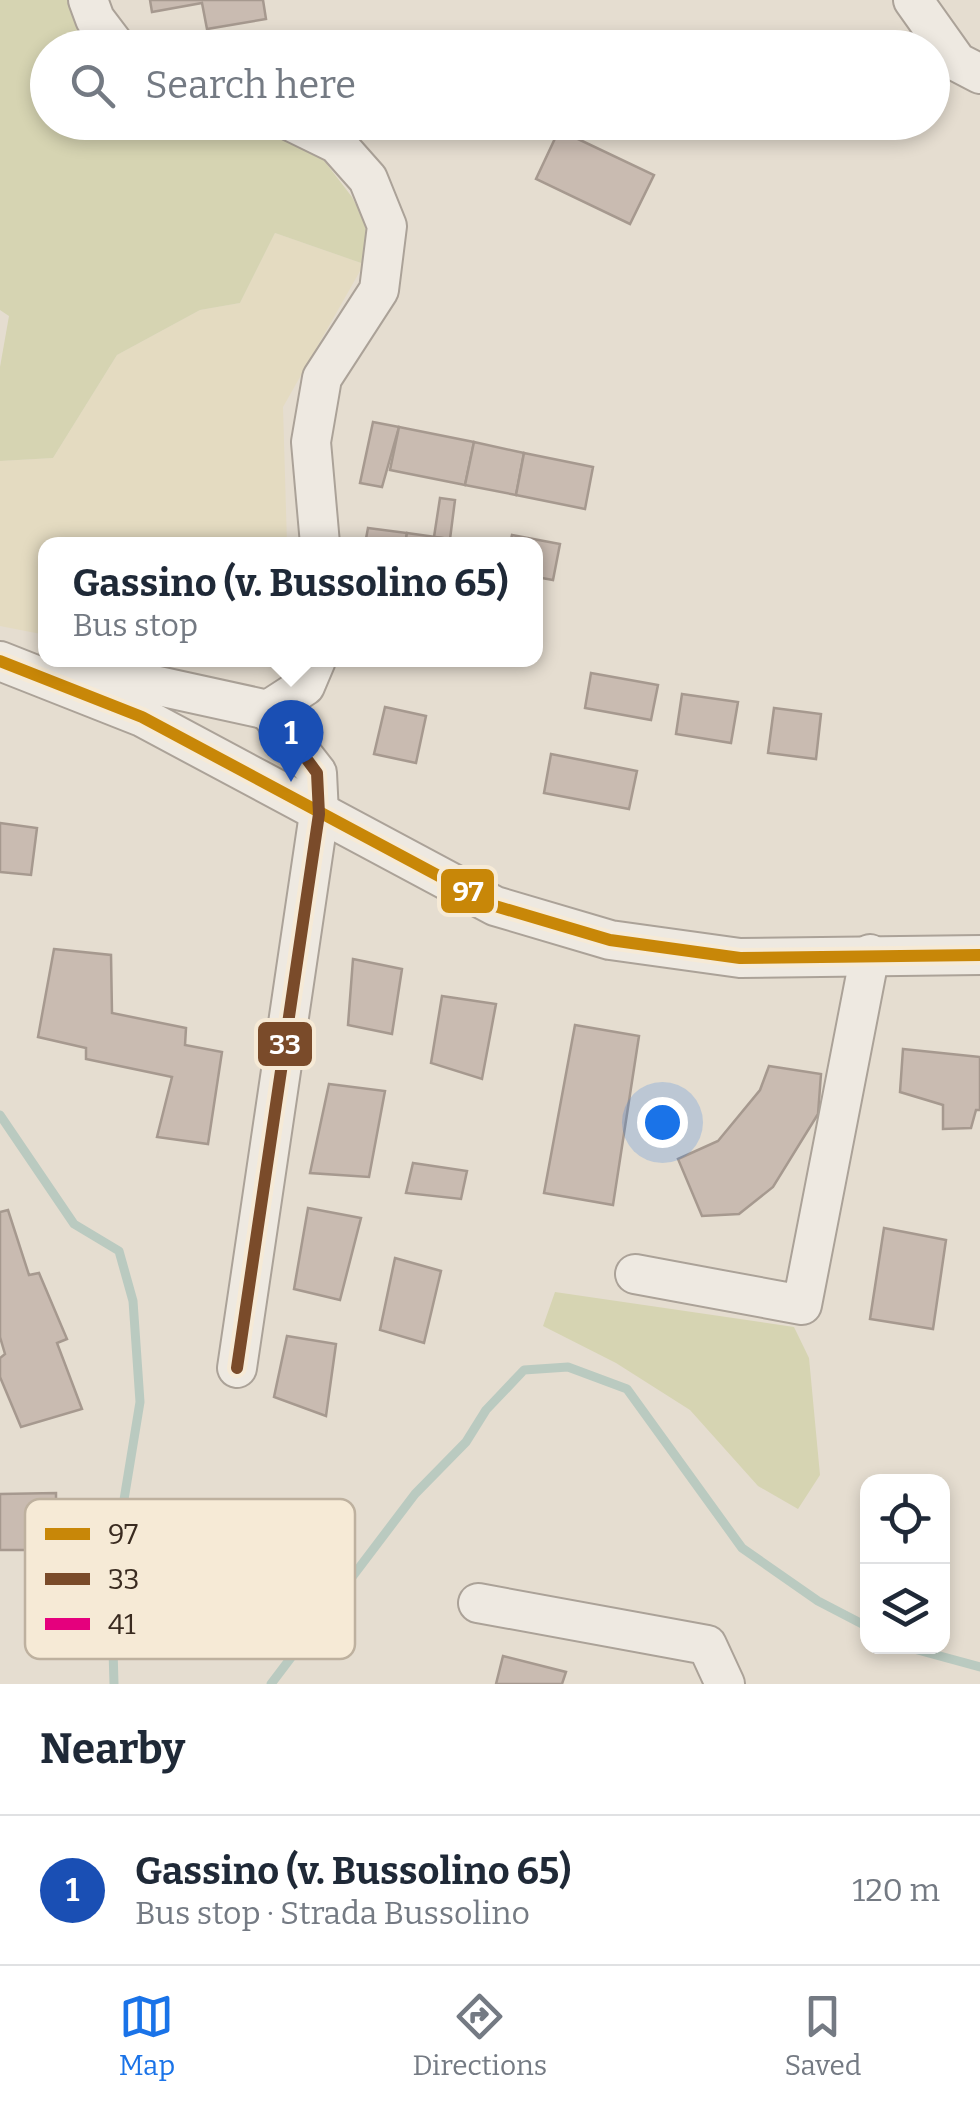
<!DOCTYPE html>
<html lang="en">
<head>
<meta charset="utf-8">
<style>
  body { margin:0; font-family:Bitter,serif; background:#f2f2f3; color:#1f2937 }
  .controls { position:absolute; right:30px; bottom:30px; display:grid; overflow:hidden; border-radius:20px; box-shadow:0 5px 15px #0003 }
  .controls button { width:90px; height:90px; display:grid; place-items:center; padding:0; border:0; border-bottom:2px solid #e0e1e3; background:#fff; color:#1f2937; font:50px sans-serif }
  .you { position:absolute; left:662px; top:1122px; width:35px; height:35px; margin:-25px; border:8px solid #fff; border-radius:50%; background:#1a73e8; box-shadow:0 0 0 15px #1a73e833 }
  .badge { display:grid; place-items:center; width:65px; height:65px; border-radius:50%; background:#1a73e8; color:#fff; font-size:32px; font-weight:700 }
  .pin { position:absolute; translate:-50% -82px; filter:drop-shadow(0 2px 5px #0008) }
  .pin::after { content:''; position:absolute; top:52px; width:35px; height:30px; background:inherit; clip-path:polygon(0 0,100% 0,50% 100%) }
  .popup { position:absolute; left:38px; top:537px; width:505px; height:130px; box-sizing:border-box; display:grid; place-content:center; border-radius:20px; background:#fff; filter:drop-shadow(0 2px 8px #0005); font-size:32px; white-space:nowrap; color:#747a83 }
  .popup b { font-size:38px; color:#1f2937 }
  .popup::after { content:''; position:absolute; left:50%; top:100%; margin-left:-20px; border:20px solid transparent; border-top-color:#fff }
  .list { margin:0; padding:0; list-style:none }
  h2 { display:flex; justify-content:space-between; align-items:center; height:130px; margin:0; padding:0 40px; font-size:42px }
  h2 small { font-size:32px; font-weight:400; color:#747a83 }
  .list li { display:grid; grid-template-columns:65px 1fr auto; gap:30px; align-items:center; box-sizing:border-box; height:150px; padding:0 40px; border-top:2px solid #e0e1e3 }
  .list b { display:block; font-size:38px; white-space:nowrap }
  .list p { margin:0; font-size:32px; white-space:nowrap; color:#747a83 }
  .list em { font-size:32px; font-style:normal; color:#747a83 }
  .icon { flex:none; width:55px; height:55px; fill:none; stroke:currentColor; stroke-width:2; stroke-linecap:round; stroke-linejoin:round }
  .map { position:relative; flex:none; width:980px; height:1684px; overflow:hidden }
  .search { position:absolute; background:#fff; box-shadow:0 5px 15px #0003; left:30px; right:30px; top:30px; height:110px; display:flex; align-items:center; gap:25px; box-sizing:border-box; padding:0 35px; border-radius:55px; color:#747a83; font-size:38px }
  .sheet { height:280px; background:#fff }
  nav { display:flex; justify-content:space-around; align-items:center; box-sizing:border-box; height:140px; border-top:2px solid #e0e1e3; background:#fff; font-size:28px; color:#747a83 }
  nav a { display:grid; justify-items:center; gap:5px }
  nav .on { color:#1a73e8 }
  .map>svg:first-child { display:block }
  .farmland { fill:#e4dbc1 }
  .green { fill:#d6d4b2 }
  .lines { fill:none; stroke-linecap:round; stroke-linejoin:round }
  .stream { stroke:#bacac0; stroke-width:9 }
  .building { fill:#c9bbb1; stroke:#a6998f; stroke-width:2.5 }
  .minor-casing { stroke:#aba298; stroke-width:42 }
  .minor { stroke:#eee9e1; stroke-width:38 }
  .bus-1-casing { stroke:#f6ead6; stroke-width:20 }
  .bus-2-casing { stroke:#f6ead6; stroke-width:20 }
  .bus-1 { stroke:#c88708; stroke-width:12 }
  .bus-2 { stroke:#7a4b2a; stroke-width:12 }
  .key { fill:#f6ead6; stroke:#beb19f; stroke-width:2.5 }
  .key-label { font-size:28px; fill:#3a2b20 }
  .line-badge { stroke:#f6ead6; stroke-width:4 }
  .badge-label { font-size:28px; text-anchor:middle; font-weight:bold; fill:#fff }
</style>
</head>
<body>
<div class="map">
<svg width="980" height="1684" viewBox="0 0 980 1684">
  <rect width="100%" height="100%" fill="#e5ddd0"/>
  <!-- farmland -->
  <polygon class="farmland" points="275,233 364,264 283,407 287,544 46,544 46,635 0,626 0,461 53,458 117,355 200,310 240,303"/>
  <!-- green -->
  <g class="green">
    <polygon points="0,0 71,0 95,47 48,48 48,122 258,122 283,130 319,154 352,197 370,232 364,264 275,233 240,303 200,310 117,355 53,458 0,461 0,367 9,316 0,310"/>
    <polygon points="555,1292 794,1327 809,1358 820,1475 798,1509 758,1486 690,1410 616,1363 543,1326"/>
  </g>
  <g class="lines">
    <!-- stream -->
    <g class="stream">
      <polyline points="0,1115 74,1224 119,1251 133,1301 140,1402 111,1579 114,1684"/>
      <polyline points="903,1646 980,1667"/>
      <polyline points="271,1684 415,1494 466,1442 486,1410 524,1370 568,1367 627,1389 742,1548 818,1601 868,1627"/>
    </g>
  </g>
  <!-- building -->
  <g class="building">
    <polygon points="150,0 263,0 266,19 207,29 202,3 152,12"/>
    <polygon points="559,130 654,175 630,224 536,179"/>
    <polygon points="373,422 399,427 382,487 360,483"/>
    <polygon points="399,427 474,442 465,485 390,470"/>
    <polygon points="474,442 524,453 516,495 465,485"/>
    <polygon points="524,453 593,467 585,509 516,495"/>
    <polygon points="440,498 455,500 450,539 434,537"/>
    <polygon points="368,528 407,533 405,544 365,544"/>
    <polygon points="407,533 450,539 449,544 405,544"/>
    <polygon points="512,535 560,544 553,580 536,577 536,544 510,544"/>
    <polygon points="591,673 658,685 651,720 585,708"/>
    <polygon points="682,694 738,702 731,743 676,734"/>
    <polygon points="385,707 426,716 416,763 374,754"/>
    <polygon points="774,708 821,714 816,759 768,753"/>
    <polygon points="551,754 637,771 629,809 544,793"/>
    <polygon points="0,823 37,828 31,875 0,872"/>
    <polygon points="54,949 111,955 112,1013 186,1028 185,1045 222,1052 208,1144 157,1137 172,1077 86,1059 86,1048 38,1037"/>
    <polygon points="353,959 402,969 392,1034 348,1025"/>
    <polygon points="442,996 496,1004 482,1079 431,1063"/>
    <polygon points="575,1025 639,1036 613,1205 544,1193"/>
    <polygon points="903,1049 980,1057 980,1110 976,1110 971,1128 943,1129 943,1105 900,1092"/>
    <polygon points="769,1066 821,1074 818,1114 773,1187 739,1214 702,1216 678,1159 718,1141 760,1090"/>
    <polygon points="329,1084 385,1091 369,1177 310,1173"/>
    <polygon points="413,1163 467,1171 461,1199 406,1193"/>
    <polygon points="308,1208 361,1218 340,1300 294,1289"/>
    <polygon points="8,1210 29,1275 39,1273 67,1339 57,1343 82,1409 21,1427 0,1377 0,1358 5,1354 0,1337 0,1212"/>
    <polygon points="884,1228 946,1240 933,1329 870,1319"/>
    <polygon points="395,1258 441,1271 424,1343 380,1330"/>
    <polygon points="287,1336 336,1344 326,1416 274,1397"/>
    <polygon points="56,1493 56,1550 0,1550 0,1494"/>
    <polygon points="503,1656 566,1672 562,1684 496,1684"/>
  </g>
  <g class="lines">
    <!-- minor casing -->
    <g class="minor-casing">
      <g id="minor">
        <polyline points="88,0 95,19 117,48"/>
        <polyline points="913,0 957,62 980,74"/>
        <polyline points="292,122 337,144 368,179 387,226 379,290 322,378 311,442 320,544"/>
        <polyline points="0,661 142,717 495,906 610,940 740,958 980,955"/>
        <polyline points="72,677 154,685 268,710 305,686 316,660"/>
        <polyline points="635,1274 802,1305 870,954"/>
        <polyline points="237,1368 319,814 317,773 268,710"/>
        <polyline points="478,1603 707,1645 725,1684"/>
      </g>
    </g>
    <!-- minor -->
    <use href="#minor" class="minor"/>
    <!-- bus-1 casing -->
    <g class="bus-1-casing">
      <polyline id="bus-1" points="0,661 142,717 495,906 610,940 740,958 980,955"/>
    </g>
    <!-- bus-2 casing -->
    <g class="bus-2-casing">
      <polyline id="bus-2" points="237,1368 319,814 317,773 285,730"/>
    </g>
    <!-- bus-1 -->
    <use href="#bus-1" class="bus-1"/>
    <!-- bus-2 -->
    <use href="#bus-2" class="bus-2"/>
  </g>
  <!-- legend -->
  <rect x="25" y="1499" width="330" height="160" rx="15" class="key"/>
  <rect x="45" y="1528" width="45" height="12" fill="#c88708"/>
  <rect x="45" y="1573" width="45" height="12" fill="#7a4b2a"/>
  <rect x="45" y="1618" width="45" height="12" fill="#e5007d"/>
  <g class="key-label">
    <text x="108" y="1544">97</text>
    <text x="108" y="1589">33</text>
    <text x="108" y="1634">41</text>
  </g>
  <g class="line-badge">
    <rect x="439" y="867" width="57" height="48" rx="10" fill="#c88708"/>
    <rect x="256" y="1020" width="58" height="48" rx="10" fill="#7a4b2a"/>
  </g>
  <g class="badge-label">
    <text x="468" y="901">97</text>
    <text x="285" y="1054">33</text>
  </g>
</svg>
<div class="controls">
<button><svg class="icon" aria-label="locate" viewBox="0 0 24 24"><circle cx="12" cy="12" r="6"/><path d="M12 2v4M12 18v4M2 12h4M18 12h4"/></svg></button>
<button><svg class="icon" aria-label="layers" viewBox="0 0 24 24"><path d="M12 4l9 5-9 5-9-5zM3 14l9 5 9-5"/></svg></button>
</div>
<div class="you"></div>
<div class="pin badge" style="left:291px;top:782px;background:#1a4fb4">1</div>
<div class="popup"><b>Gassino (v. Bussolino 65)</b>Bus stop</div>
<div class="search"><svg class="icon" aria-label="search" viewBox="0 0 24 24"><circle cx="10" cy="10" r="6"/><path d="M15 15l6 6"/></svg>Search here</div>
</div>
<section class="sheet">
<h2>Nearby<small></small></h2>
<ul class="list">
<li><span class="badge" style="background:#1a4fb4">1</span><div><b>Gassino (v. Bussolino 65)</b><p>Bus stop · Strada Bussolino</p></div><em>120 m</em></li>
</ul>
</section>
<nav>
<a class="on"><svg class="icon" aria-label="map" viewBox="0 0 24 24"><path d="M3 6l6-2 6 2 6-2v14l-6 2-6-2-6 2zM9 4v14M15 6v14"/></svg>Map</a>
<a><svg class="icon" aria-label="directions" viewBox="0 0 24 24"><path d="M12 3l9 9-9 9-9-9zM9 14v-3h6M13 9l2 2-2 2"/></svg>Directions</a>
<a><svg class="icon" aria-label="saved" viewBox="0 0 24 24"><path d="M7 4h10v16l-5-4-5 4z"/></svg>Saved</a>
</nav>
</body>
</html>
